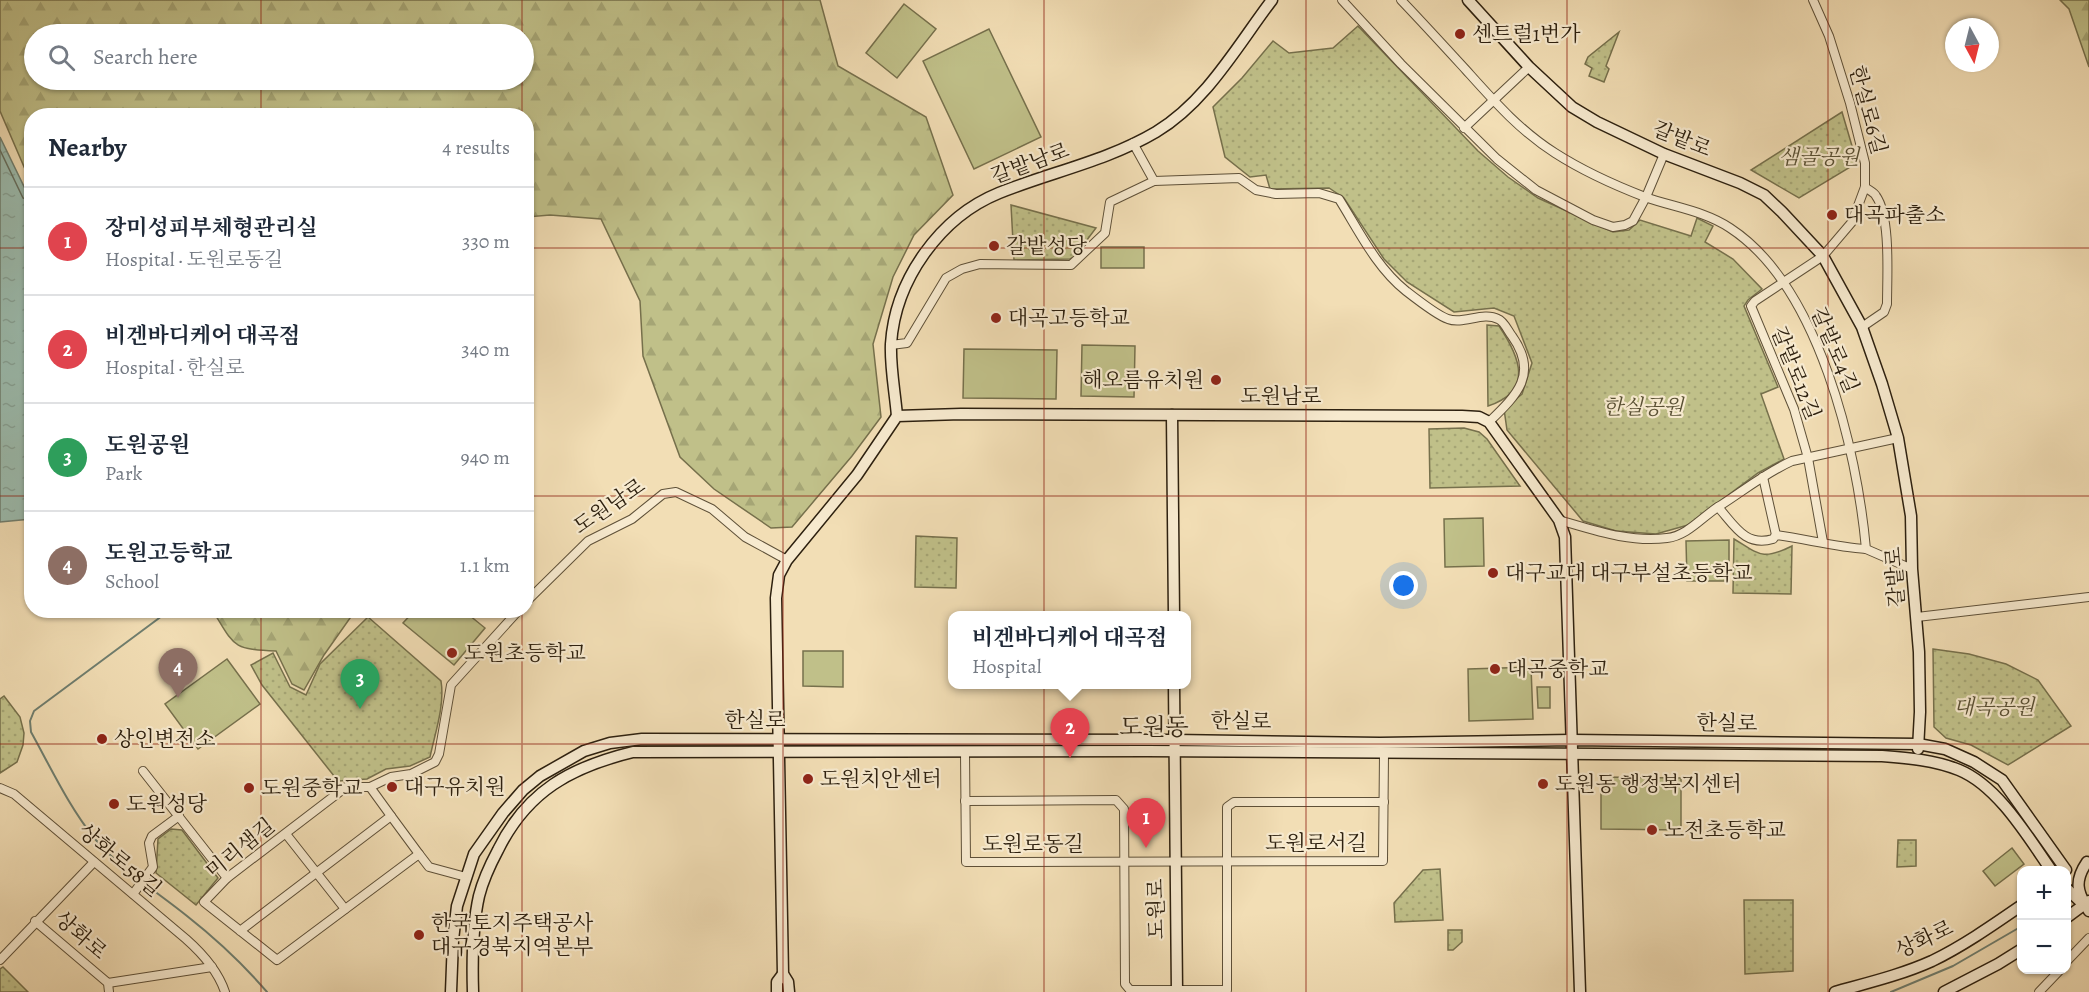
<!DOCTYPE html>
<html lang="en">
<head>
<meta charset="utf-8">
<style>
  body { margin:0; font-family:Alegreya,"Noto Serif KR",serif; background:#f6f6f7; color:#1f2937 }
  .controls { position:absolute; right:18px; bottom:18px; display:grid; overflow:hidden; border-radius:12px; box-shadow:0 2px 4px #0004 }
  .controls button { width:54px; height:54px; display:grid; place-items:center; padding:0; border:0; border-bottom:2px solid #e0e1e3; background:#fff; color:#1f2937; font:30px sans-serif }
  .compass { position:absolute; left:1945px; top:18px; width:54px; height:54px; border-radius:50%; background:#fff; box-shadow:0 2px 4px #0004; rotate:173deg }
  .you { position:absolute; left:1404px; top:586px; width:21px; height:21px; margin:-15px; border:4px solid #fff; border-radius:50%; background:#1a73e8; box-shadow:0 0 0 9px #1a73e833 }
  .badge { display:grid; place-items:center; width:39px; height:39px; border-radius:50%; background:#8f2418; color:#fff; font-size:20px; font-weight:700 }
  .pin { position:absolute; translate:-50% -50px; filter:drop-shadow(0 2px 3px #0008) }
  .pin::after { content:''; position:absolute; top:32px; width:21px; height:18px; background:inherit; clip-path:polygon(0 0,100% 0,50% 100%) }
  .popup { position:absolute; left:948px; top:611px; width:243px; height:78px; box-sizing:border-box; display:grid; place-content:center; border-radius:12px; background:#fff; filter:drop-shadow(0 2px 4px #0005); font-size:20px; white-space:nowrap; color:#747a83 }
  .popup b { font-size:22px; color:#1f2937 }
  .popup::after { content:''; position:absolute; left:50%; top:100%; margin-left:-12px; border:12px solid transparent; border-top-color:#fff }
  .list { margin:0; padding:0; list-style:none }
  h2 { display:flex; justify-content:space-between; align-items:center; height:78px; margin:0; padding:0 24px; font-size:26px }
  h2 small { font-size:20px; font-weight:400; color:#747a83 }
  .list li { display:grid; grid-template-columns:39px 1fr auto; gap:18px; align-items:center; box-sizing:border-box; height:108px; padding:0 24px; border-top:2px solid #e0e1e3 }
  .list b { display:block; font-size:22px; white-space:nowrap }
  .list p { margin:0; font-size:20px; white-space:nowrap; color:#747a83 }
  .list em { font-size:20px; font-style:normal; color:#747a83 }
  .icon { flex:none; width:33px; height:33px; fill:none; stroke:currentColor; stroke-width:2; stroke-linecap:round; stroke-linejoin:round }
  .map { position:relative; flex:none; width:2089px; height:992px; overflow:hidden }
  .search { position:absolute; background:#fff; box-shadow:0 2px 4px #0004; left:24px; top:24px; width:510px; height:66px; display:flex; align-items:center; gap:15px; box-sizing:border-box; padding:0 21px; border-radius:33px; color:#747a83; font-size:22px }
  .panel { position:absolute; background:#fff; box-shadow:0 2px 4px #0004; left:24px; top:108px; width:510px; height:510px; border-radius:24px }
  .map>svg:first-child { display:block }
  .grass { fill:#c0c089; stroke:#76704c; stroke-width:1.5 }
  .forest { fill:url(#forest-firs); stroke:#76704c; stroke-width:1.5; fill-rule:evenodd }
  .park { fill:url(#park-dots); stroke:#76704c; stroke-width:1.5 }
  .water { fill:url(#water-ripples); stroke:#6f7e6f; stroke-width:1.5 }
  .lines { fill:none; stroke-linecap:round; stroke-linejoin:round }
  .shore { stroke:#646e5f; stroke-width:1.5 }
  .stream { stroke:#6f7e6f; stroke-width:2 }
  .street-casing { stroke:#5e5038; stroke-width:10 }
  .secondary-casing { stroke:#2d200f; stroke-width:13 }
  .street { stroke:#f7eacf; stroke-width:8 }
  .secondary { stroke:#f7eacf; stroke-width:10 }
  .grid { fill:none; stroke:#8f2418; stroke-width:1.5; stroke-opacity:0.55 }
  .poi-dot { fill:#8f2418; stroke:#f7eacf; stroke-width:2 }
  .labels { text-anchor:middle; stroke-width:4.5; stroke-linejoin:round; paint-order:stroke }
  .poi-label { font-size:21px; fill:#2d200f; stroke:#f7eacf; text-anchor:start }
  .street-label { font-size:21px; fill:#2d200f; stroke:#f7eacf }
  .park-label { font-size:21px; font-style:italic; fill:#595034; stroke:#f7eacf }
  .quarter-label { font-size:24px; fill:#2d200f; stroke:#f7eacf }
</style>
</head>
<body>
<div class="map">
<svg width="2089" height="992" viewBox="0 0 2089 992">
  <defs>
    <pattern id="forest-firs" width="22" height="20" patternUnits="userSpaceOnUse" patternTransform="scale(1.5)"><rect width="22" height="20" fill="#c0c089"/><path d="M5 1l3.5 6h-7zM16 11l3.5 6h-7z" fill="#a5a575"/></pattern>
    <pattern id="park-dots" width="8" height="8" patternUnits="userSpaceOnUse" patternTransform="scale(1.5)"><rect width="8" height="8" fill="#c0c089"/><path d="M2 2h.1M6 6h.1" fill="none" stroke="#a5a575" stroke-width="1.8" stroke-linecap="round"/></pattern>
    <pattern id="water-ripples" width="26" height="14" patternUnits="userSpaceOnUse" patternTransform="scale(1.5)"><rect width="26" height="14" fill="#9bbcaf"/><path d="M2 4q2-2 4 0t4 0M15 11q2-2 4 0t4 0" fill="none" stroke="#86a195"/></pattern>
  </defs>
  <rect width="100%" height="100%" fill="#f2deb5"/>
  <filter id="stains"><feTurbulence type="fractalNoise" baseFrequency=".00333" numOctaves="4"/><feColorMatrix values="0 0 0 0 .2 0 0 0 0 .09 0 0 0 0 .02 0 0 0 .5 -.17"/></filter>
  <radialGradient id="worn" r=".72"><stop offset=".6" stop-color="#630" stop-opacity="0"/><stop offset="1" stop-color="#630" stop-opacity=".3"/></radialGradient>
  <!-- grass -->
  <g class="grass">
    <polygon points="904,4 936,29 897,78 866,53"/>
    <polygon points="989,29 1041,137 974,169 923,61"/>
    <rect x="1101" y="247" width="43" height="21"/>
    <polygon points="1082,345 1135,346 1134,397 1081,396"/>
    <polygon points="964,349 1057,350 1056,399 963,398"/>
    <polygon points="1483,518 1484,566 1445,567 1444,519"/>
    <polygon points="1729,540 1729,581 1687,581 1686,541"/>
    <polygon points="415,610 464,611 485,628 454,665 403,623"/>
    <polygon points="803,651 843,651 843,687 803,686"/>
    <polygon points="227,659 260,704 198,749 165,704"/>
    <polygon points="1531,667 1533,719 1469,721 1468,669"/>
    <polygon points="1537,687 1550,687 1550,708 1538,708"/>
    <polygon points="1601,777 1681,778 1681,830 1601,829"/>
    <polygon points="2012,848 2024,864 1995,886 1983,871"/>
  </g>
  <!-- forest -->
  <g class="forest">
    <path d="M0 0H820L838 66 926 117 953 195 914 235 893 277 873 344 881 417 852 456 792 527 771 528 714 489 680 457 643 356 640 301 601 219 550 215 527 217 526 116H32L31 183 0 111ZM34 34H524V80H34Z"/>
    <polygon points="2060,0 2089,0 2089,67 2069,9"/>
    <path d="M213 611H355L324 655 304 690 292 684 276 651C232 649 235 647 213 611Z"/>
  </g>
  <!-- park -->
  <g class="park">
    <polygon points="1358,26 1478,151 1508,177 1538,198 1613,232 1629,230 1640,220 1691,236 1697,218 1713,226 1705,242 1733,259 1762,289 1748,300 1744,306 1778,387 1761,394 1784,459 1758,473 1688,525 1656,534 1616,531 1583,521 1507,430 1504,409 1522,394 1532,363 1514,316 1494,308 1454,312 1407,282 1384,259 1344,198 1329,188 1270,189 1266,175 1250,177 1225,157 1213,107 1242,78 1273,41 1289,53 1333,48"/>
    <polygon points="1619,32 1606,66 1609,69 1604,82 1589,76 1592,68 1585,64 1588,57"/>
    <polygon points="1842,112 1857,163 1799,198 1751,170"/>
    <polygon points="1011,205 1096,228 1074,257 1070,259 1014,260"/>
    <path d="M1487 325 1499 326C1520 357 1534 391 1488 406Z"/>
    <polygon points="1464,428 1479,432 1487,439 1520,486 1430,488 1429,429"/>
    <polygon points="916,536 957,538 956,588 915,587"/>
    <path d="M1734 539C1759 554 1762 561 1792 546L1791 594 1733 593Z"/>
    <path d="M368 617 441 681C445 705 435 733 430 757L410 766 386 769 367 779 338 781 262 685 251 665 273 653 290 687 306 695 320 664Z"/>
    <polygon points="1933,649 1969,654 2006,664 2038,680 2071,726 2008,765 1971,745 1946,738 1934,727"/>
    <polygon points="4,696 20,717 24,733 23,745 17,762 0,773 0,699"/>
    <polygon points="171,829 182,830 218,878 196,905 156,873 158,839"/>
    <polygon points="1898,840 1916,840 1916,866 1897,867"/>
    <polygon points="1440,869 1443,920 1395,922 1394,903 1423,870"/>
    <polygon points="1744,900 1793,900 1793,971 1745,974"/>
    <polygon points="1448,930 1462,930 1462,942 1453,950 1448,950"/>
    <polygon points="3,967 28,992 0,992 0,969"/>
  </g>
  <!-- water -->
  <polygon class="water" points="0,137 31,201 31,519 0,522"/>
  <g class="lines">
    <!-- shore -->
    <polyline class="shore" points="0,150 23,198 32,201"/>
    <!-- stream -->
    <g class="stream">
      <path d="M170 610 34 711 30 721 31 732C51 768 69 807 95 839 120 869 156 891 187 916 215 938 243 964 267 992"/>
      <polyline points="1891,992 1953,966 2022,926"/>
    </g>
    <!-- street casing -->
    <g class="street-casing">
      <g id="street">
        <polyline points="1342,0 1401,64 1497,159 1536,190 1593,220 1613,227 1625,225 1633,221 1646,197 1664,154"/>
        <path d="M1401 0C1423 23 1444 46 1466 70 1493 100 1520 131 1555 153 1583 171 1614 185 1645 197 1673 207 1705 211 1730 228 1819 286 1857 450 1866 549L1912 569"/>
        <polyline points="1813,0 1829,36 1850,103 1865,163 1865,187 1852,222 1823,256 1755,301 1751,306 1794,409 1808,458 1823,542"/>
        <polyline points="1464,128 1529,67"/>
        <polyline points="1133,143 1154,181"/>
        <path d="M1862 327 1884 312 1887 304C1887 277 1891 217 1876 196 1874 192 1868 190 1865 187"/>
        <path d="M891 345 907 343 946 278 962 269 980 264 1071 265 1105 233 1110 202 1154 181 1239 178 1256 190 1276 194 1319 193 1339 199C1359 231 1376 267 1406 291 1415 298 1438 316 1448 319 1463 325 1483 311 1498 319 1504 321 1508 331 1512 336 1539 374 1517 395 1489 422"/>
        <polyline points="1763,477 1776,535"/>
        <path d="M1718 507C1735 526 1745 547 1773 539L1776 535C1806 539 1836 547 1866 549"/>
        <path d="M1559 520C1594 530 1630 543 1667 538 1687 536 1702 517 1718 507 1742 492 1765 473 1792 461L1898 438"/>
        <polyline points="526,602 588,541 632,519 663,494 676,492 712,509 745,537 787,560"/>
        <polyline points="1917,617 2089,597"/>
        <polyline points="965,752 966,862 1383,861 1384,754"/>
        <polyline points="143,771 227,878"/>
        <polyline points="370,787 391,777 411,774 435,762 439,754 451,685 519,610"/>
        <path d="M0 788 14 794 186 939C203 954 218 971 225 992"/>
        <polyline points="965,801 1116,800 1124,809 1125,984 1130,990 1227,990 1227,807 1234,802 1384,802"/>
        <polyline points="391,816 419,854"/>
        <polyline points="286,834 345,909"/>
        <polyline points="133,894 153,867 149,843 152,836 179,816"/>
        <polyline points="35,921 108,983 109,992"/>
        <polyline points="240,931 391,816 370,787 346,787 227,878 204,902 277,960 419,854 429,867 466,877"/>
        <polyline points="0,960 94,862"/>
        <polyline points="2066,962 2089,938"/>
        <polyline points="108,983 212,967"/>
        <polyline points="2039,992 2060,970"/>
      </g>
    </g>
    <!-- secondary casing -->
    <g class="secondary-casing">
      <g id="secondary">
        <polyline points="1468,0 1529,67 1572,107 1597,122 1664,154 1740,183 1764,195 1782,212 1823,256 1862,327 1882,384 1898,438 1911,516 1912,569 1919,652 1920,712 1918,749"/>
        <polyline points="1172,415 1174,616"/>
        <path d="M897 416C895 392 890 367 891 344 895 280 940 217 999 193 1051 172 1107 161 1156 132 1207 101 1237 46 1272 0"/>
        <polyline points="1174,684 1177,992"/>
        <path d="M2087 862C2074 881 2077 892 2089 911"/>
        <polyline points="2066,888 2082,903"/>
        <polyline points="2066,918 2089,901"/>
        <polyline points="451,992 453,940 457,906 474,854 503,813 523,790 540,776 584,751 610,743 642,739 1174,740 1380,743 1572,740 1918,744 1945,749 1974,762 2002,780 2066,870"/>
        <path d="M473 992C472 960 472 927 479 896 483 880 490 865 498 850 527 791 571 767 633 752L1147 751 1882 756C1908 758 1934 760 1959 770 1998 786 2028 837 2051 870"/>
        <polyline points="777,992 777,982 783,974"/>
        <polyline points="789,992 788,982 783,974 776,598 779,575 787,560 857,475 897,416 961,414 1462,416 1479,417 1489,422 1559,520 1565,537 1580,992"/>
        <path d="M1835 992C1867 983 1901 975 1932 961 1963 946 1993 925 2022 905"/>
        <polyline points="1944,992 1998,964 2022,949"/>
      </g>
    </g>
    <!-- street -->
    <use href="#street" class="street"/>
    <!-- secondary -->
    <use href="#secondary" class="secondary"/>
  </g>
  <!-- grid -->
  <path class="grid" d="M261 0V34M522 0V34M783 0V992M1044 0V992M1306 0V992M1567 0V992M1828 0V992M261 80V116M522 80V116M0 248H32M526 248H2089M0 496H32M526 496H2089M261 610V992M522 610V992M0 744H2089"/>
  <!-- markers -->
  <g class="poi-dot">
    <circle cx="1460" cy="34" r="6"/>
    <circle cx="1832" cy="215" r="6"/>
    <circle cx="994" cy="246" r="6"/>
    <circle cx="996" cy="318" r="6"/>
    <circle cx="1216" cy="380" r="6"/>
    <circle cx="1493" cy="573" r="6"/>
    <circle cx="452" cy="653" r="6"/>
    <circle cx="1495" cy="669" r="6"/>
    <circle cx="102" cy="739" r="6"/>
    <circle cx="808" cy="779" r="6"/>
    <circle cx="1543" cy="784" r="6"/>
    <circle cx="392" cy="787" r="6"/>
    <circle cx="249" cy="788" r="6"/>
    <circle cx="114" cy="804" r="6"/>
    <circle cx="1652" cy="830" r="6"/>
    <circle cx="419" cy="935" r="6"/>
  </g>
  <g class="labels">
    <!-- poi labels -->
    <g class="poi-label">
      <text x="1472" y="41">센트럴1번가</text>
      <text x="1844" y="222">대곡파출소</text>
      <text x="1006" y="253">갈밭성당</text>
      <text x="1008" y="325">대곡고등학교</text>
      <text x="1204" y="387" text-anchor="end">해오름유치원</text>
      <text x="1505" y="580">대구교대 대구부설초등학교</text>
      <text x="464" y="660">도원초등학교</text>
      <text x="1507" y="676">대곡중학교</text>
      <text x="114" y="746">상인변전소</text>
      <text x="820" y="786">도원치안센터</text>
      <text x="1555" y="791">도원동 행정복지센터</text>
      <text x="404" y="794">대구유치원</text>
      <text x="261" y="795">도원중학교</text>
      <text x="126" y="811">도원성당</text>
      <text x="1664" y="837">노전초등학교</text>
      <text x="431" y="930">한국토지주택공사<tspan x="431" dy="24">대구경북지역본부</tspan></text>
    </g>
    <!-- street labels -->
    <g class="street-label">
      <text transform="translate(1868 110) rotate(75)" y="7">한실로6길</text>
      <text transform="translate(1682 139) rotate(22)" y="7">갈밭로</text>
      <text transform="translate(1030 163) rotate(-20)" y="7">갈밭남로</text>
      <text transform="translate(1835 350) rotate(67)" y="7">갈밭로4길</text>
      <text transform="translate(1796 373) rotate(68)" y="7">갈밭로12길</text>
      <text x="1281" y="403">도원남로</text>
      <text transform="translate(609 506) rotate(-34)" y="7">도원남로</text>
      <text transform="translate(1895 577) rotate(-94)" y="7">갈밭로</text>
      <text x="755" y="727">한실로</text>
      <text transform="translate(1241 721) rotate(1)" y="7">한실로</text>
      <text transform="translate(1727 723) rotate(1)" y="7">한실로</text>
      <text x="1316" y="850">도원로서길</text>
      <text x="1033" y="851">도원로동길</text>
      <text transform="translate(240 848) rotate(-39)" y="7">미리샘길</text>
      <text transform="translate(120 860) rotate(40)" y="7">상화로58길</text>
      <text transform="translate(1156 909) rotate(-91)" y="7">도원로</text>
      <text transform="translate(81 935) rotate(41)" y="7">상화로</text>
      <text transform="translate(1924 939) rotate(-25)" y="7">상화로</text>
    </g>
    <!-- park labels -->
    <g class="park-label">
      <text x="1819" y="164">샘골공원</text>
      <text x="1643" y="414">한실공원</text>
      <text x="1994" y="714">대곡공원</text>
    </g>
    <!-- quarter labels -->
    <g class="quarter-label">
      <text x="1154" y="735">도원동</text>
    </g>
  </g>
  <rect width="100%" height="100%" filter="url(#stains)"/>
  <rect width="100%" height="100%" fill="url(#worn)"/>
</svg>
<div class="controls">
<button>+</button>
<button>−</button>
</div>
<svg class="compass" viewBox="-18 -18 36 36"><path d="M0-13l5 13h-10z" fill="#e53935"/><path d="M0 13l5-13h-10z" fill="#747a83"/></svg>
<div class="you"></div>
<div class="pin badge" style="left:1146px;top:848px;background:#e0444e">1</div>
<div class="pin badge" style="left:1070px;top:758px;background:#e0444e">2</div>
<div class="popup"><b>비겐바디케어 대곡점</b>Hospital</div>
<div class="pin badge" style="left:360px;top:709px;background:#2e9e5b">3</div>
<div class="pin badge" style="left:178px;top:698px;background:#8d6e63">4</div>
<div class="search"><svg class="icon" aria-label="search" viewBox="0 0 24 24"><circle cx="10" cy="10" r="6"/><path d="M15 15l6 6"/></svg>Search here</div>
<section class="panel">
<h2>Nearby<small>4 results</small></h2>
<ul class="list">
<li><span class="badge" style="background:#e0444e">1</span><div><b>장미성피부체형관리실</b><p>Hospital · 도원로동길</p></div><em>330 m</em></li>
<li><span class="badge" style="background:#e0444e">2</span><div><b>비겐바디케어 대곡점</b><p>Hospital · 한실로</p></div><em>340 m</em></li>
<li><span class="badge" style="background:#2e9e5b">3</span><div><b>도원공원</b><p>Park</p></div><em>940 m</em></li>
<li><span class="badge" style="background:#8d6e63">4</span><div><b>도원고등학교</b><p>School</p></div><em>1.1 km</em></li>
</ul>
</section>
</div>
</body>
</html>
